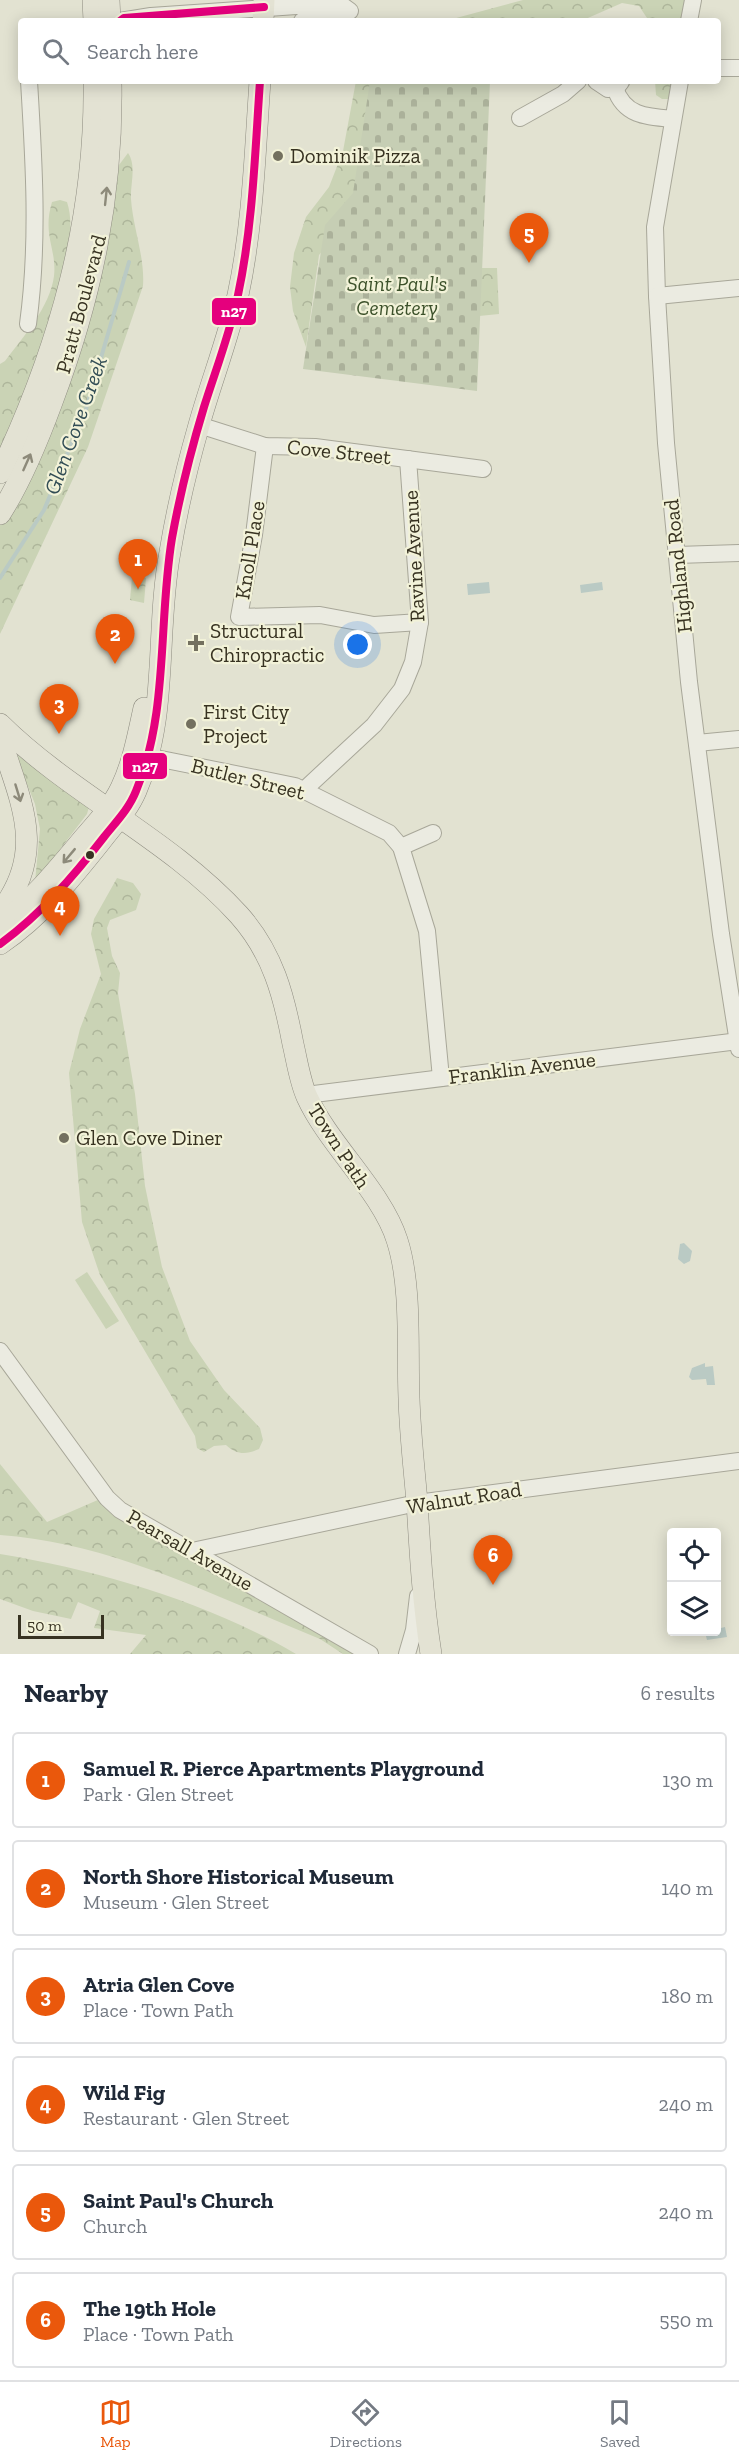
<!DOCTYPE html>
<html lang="en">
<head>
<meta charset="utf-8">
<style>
  body { margin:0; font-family:"Zilla Slab",serif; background:#f6f6f7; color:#1f2937 }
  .controls { position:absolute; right:18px; bottom:18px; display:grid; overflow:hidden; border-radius:6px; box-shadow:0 3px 15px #0003 }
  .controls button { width:54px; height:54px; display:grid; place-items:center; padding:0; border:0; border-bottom:2px solid #e0e1e3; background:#fff; color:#1f2937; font:30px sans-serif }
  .scale { position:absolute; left:18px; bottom:15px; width:86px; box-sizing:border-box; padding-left:6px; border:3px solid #373221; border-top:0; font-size:16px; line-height:21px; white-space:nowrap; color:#373221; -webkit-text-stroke:4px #f2f2d8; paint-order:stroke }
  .you { position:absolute; left:358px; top:645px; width:21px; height:21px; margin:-15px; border:4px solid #fff; border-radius:50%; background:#1a73e8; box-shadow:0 0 0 9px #1a73e833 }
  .badge { display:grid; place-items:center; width:39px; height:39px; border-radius:50%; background:#ea580c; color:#fff; font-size:20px; font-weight:700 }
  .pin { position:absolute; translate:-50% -50px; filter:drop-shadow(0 2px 3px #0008) }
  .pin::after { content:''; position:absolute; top:32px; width:21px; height:18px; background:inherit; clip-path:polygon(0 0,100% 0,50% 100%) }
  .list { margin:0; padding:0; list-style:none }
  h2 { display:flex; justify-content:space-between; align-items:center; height:78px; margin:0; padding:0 24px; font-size:26px }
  h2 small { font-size:20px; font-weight:400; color:#747a83 }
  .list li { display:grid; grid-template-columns:39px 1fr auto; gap:18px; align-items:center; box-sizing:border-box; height:96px; margin:0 12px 12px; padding:0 12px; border:2px solid #e0e1e3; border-radius:6px }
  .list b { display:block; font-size:22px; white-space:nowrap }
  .list p { margin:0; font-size:20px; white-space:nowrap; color:#747a83 }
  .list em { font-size:20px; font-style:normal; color:#747a83 }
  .icon { flex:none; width:33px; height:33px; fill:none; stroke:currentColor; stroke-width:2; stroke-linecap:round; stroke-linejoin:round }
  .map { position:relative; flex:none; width:739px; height:1654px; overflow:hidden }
  .search { position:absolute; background:#fff; box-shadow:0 3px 15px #0003; left:18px; right:18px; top:18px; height:66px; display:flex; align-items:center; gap:15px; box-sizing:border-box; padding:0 21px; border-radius:6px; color:#747a83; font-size:22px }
  .sheet { height:726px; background:#fff }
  nav { display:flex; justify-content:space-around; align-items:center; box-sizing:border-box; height:84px; border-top:2px solid #e0e1e3; background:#fff; font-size:16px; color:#747a83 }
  nav a { display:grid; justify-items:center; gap:3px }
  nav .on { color:#ea580c }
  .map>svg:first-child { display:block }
  .forest { fill:url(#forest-crowns) }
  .cemetery { fill:url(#cemetery-stones) }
  .pitch { fill:#cad3b5 }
  .water { fill:#bacac4 }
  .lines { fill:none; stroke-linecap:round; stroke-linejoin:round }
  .stream { stroke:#bacac4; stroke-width:4 }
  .minor-casing { stroke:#a8a799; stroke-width:18 }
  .major-casing { stroke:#8e8c80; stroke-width:22 }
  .minor { stroke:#ebebe1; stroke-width:16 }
  .major { stroke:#e3e2d3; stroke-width:21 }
  .bus-1-casing { stroke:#f2f2d8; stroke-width:12 }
  .bus-1 { stroke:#e5007d; stroke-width:8 }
  .oneway { stroke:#8d8a7a }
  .poi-dot { fill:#73705f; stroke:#f2f2d8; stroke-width:2 }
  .bus-dot { fill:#373221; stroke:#f2f2d8; stroke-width:2 }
  .labels { text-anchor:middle; stroke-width:4.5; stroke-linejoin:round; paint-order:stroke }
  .poi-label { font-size:21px; fill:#373221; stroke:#f2f2d8; text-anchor:start }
  .park-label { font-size:21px; font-style:italic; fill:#3c512a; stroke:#f2f2d8 }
  .street-label { font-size:21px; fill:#373221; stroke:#f2f2d8 }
  .water-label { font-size:22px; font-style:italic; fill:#324d55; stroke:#f2f2d8 }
  .line-badge { stroke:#f2f2d8; stroke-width:2 }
  .badge-label { font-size:16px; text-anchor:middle; font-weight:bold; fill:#fff }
</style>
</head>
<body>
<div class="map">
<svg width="739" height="1654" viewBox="0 0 739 1654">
  <defs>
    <pattern id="forest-crowns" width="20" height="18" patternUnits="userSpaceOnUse" patternTransform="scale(1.5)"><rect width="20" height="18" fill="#cad3b5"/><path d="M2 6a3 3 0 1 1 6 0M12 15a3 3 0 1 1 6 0" fill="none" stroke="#aeb69b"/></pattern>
    <pattern id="cemetery-stones" width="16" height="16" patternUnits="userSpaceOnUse" patternTransform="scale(1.5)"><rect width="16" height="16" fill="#c6ceb4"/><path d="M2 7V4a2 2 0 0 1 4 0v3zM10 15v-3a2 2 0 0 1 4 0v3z" fill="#abb19a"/></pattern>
  </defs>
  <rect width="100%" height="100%" fill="#e2e2d1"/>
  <!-- forest -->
  <g class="forest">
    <polygon points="523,0 691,0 687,21 649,21 639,6 622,3 581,21 445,21"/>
    <polygon points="356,81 466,81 319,255 306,347 293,311 290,287 294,253 306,217 329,187 343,151"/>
    <polygon points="655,81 675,81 673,93 668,99 662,99 656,95"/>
    <path d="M128 153C137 166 130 184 131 199 133 228 145 257 143 286L88 447 0 634V522L116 169Z"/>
    <path d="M60 200 67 202C86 257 21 404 0 461V364L5 361C23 337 50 307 54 276 57 249 42 235 52 202Z"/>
    <polygon points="481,268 497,268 499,314 479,316"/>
    <polygon points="132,577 146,578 144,603 130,600"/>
    <polygon points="18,755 89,807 87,814 35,882 40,829 35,804 16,757"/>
    <path d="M117 878 133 883 141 894 136 910 110 920 107 928 112 956 120 973 118 993 135 1094 145 1186 162 1267 190 1341 224 1390 260 1428 263 1440 259 1449C246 1455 237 1455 226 1445L214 1446 204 1452 197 1448 195 1436 100 1275 82 1222 69 1073 80 1029 101 974 91 934 94 919Z"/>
    <path d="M0 1464 47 1522 107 1496 371 1654H343L320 1639C216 1597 113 1543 0 1535Z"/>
    <path d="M0 1554C102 1571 207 1602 296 1654H130L146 1635 94 1628 100 1611 78 1602 71 1619 33 1611 0 1599Z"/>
  </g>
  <!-- cemetery -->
  <polygon class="cemetery" points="370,81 490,81 477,391 303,369 325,225 353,193"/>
  <!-- pitch -->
  <polygon class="pitch" points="87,1272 119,1321 106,1329 75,1280"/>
  <!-- water -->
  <g class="water">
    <polygon points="489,582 490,593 468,595 467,584"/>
    <polygon points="602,582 603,590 581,593 580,585"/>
    <polygon points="684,1243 692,1251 690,1261 684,1264 678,1259 680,1244"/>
    <polygon points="705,1363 705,1367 713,1366 715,1385 707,1385 706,1379 692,1380 689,1377 692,1368"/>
    <polygon points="725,1627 727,1637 707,1640 705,1632 716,1632 717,1629"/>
  </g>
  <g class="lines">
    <!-- stream -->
    <polyline class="stream" points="0,578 44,510 86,409 129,262"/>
    <!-- minor casing -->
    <g class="minor-casing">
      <g id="minor">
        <polyline points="120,21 151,16 339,3 350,11 341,18 302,21"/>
        <polyline points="689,21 693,0"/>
        <polyline points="718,68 739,68"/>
        <polyline points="596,81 608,89 617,87 621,82"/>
        <polyline points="680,81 655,227 657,296 666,443 689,682 721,934 739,1049"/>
        <path d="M615 88C624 116 647 117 673 119"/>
        <polyline points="520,118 563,94 578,81"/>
        <polyline points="657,296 739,288"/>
        <path d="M28 324C39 243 34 162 29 81"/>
        <polyline points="199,425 265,446 315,447 483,469"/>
        <polyline points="265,446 254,535 239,617 320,615 374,625 420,622"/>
        <polyline points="677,555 739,553"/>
        <polyline points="697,743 739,739"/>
        <polyline points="136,754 295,786 389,833 401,847 427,931 441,1078"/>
        <polyline points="304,790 374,725 402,689 413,662 420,622 408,459"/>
        <polyline points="401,847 433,833"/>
        <polyline points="306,1095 739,1041"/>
        <polyline points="0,1351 107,1498 120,1510 370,1654"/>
        <polyline points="192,1551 417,1503 739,1461"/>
        <polyline points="407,1654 414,1630 418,1596"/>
      </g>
    </g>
    <!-- major casing -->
    <g class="major-casing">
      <g id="major">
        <polyline points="93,0 94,21"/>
        <polyline points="109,0 110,21"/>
        <polyline points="263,21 264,0"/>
        <path d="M0 473C59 349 96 220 94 81"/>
        <path d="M0 514C22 480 38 440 52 402 92 296 113 194 111 81"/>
        <path d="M0 724C73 796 170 839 239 915 273 953 284 996 293 1044 297 1061 300 1082 307 1097 329 1145 382 1192 397 1240 412 1286 407 1349 409 1398 410 1433 414 1467 417 1502 420 1553 423 1603 431 1654"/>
        <path d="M0 737C20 801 48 851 0 912"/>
        <path d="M0 925C32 901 57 870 83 839 97 823 112 807 121 788 133 763 138 735 144 708"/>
        <path d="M0 944C41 916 70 880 101 841 113 825 128 810 136 791 169 715 155 632 170 552 177 509 187 467 199 425 211 382 228 339 238 295 253 225 255 152 260 81"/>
      </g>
    </g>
    <!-- minor -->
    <use href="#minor" class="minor"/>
    <!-- major -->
    <use href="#major" class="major"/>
    <!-- bus-1 casing -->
    <g class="bus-1-casing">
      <g id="bus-1">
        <polyline points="120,21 124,18 264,7"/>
        <path d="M0 944C41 914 73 877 104 837 115 823 129 809 136 791 169 712 158 622 172 538 180 494 191 450 204 407 216 369 230 333 238 295 253 225 255 152 260 81"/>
      </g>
    </g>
    <!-- bus-1 -->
    <use href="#bus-1" class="bus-1"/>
  </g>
  <!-- one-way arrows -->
  <defs><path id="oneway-shaft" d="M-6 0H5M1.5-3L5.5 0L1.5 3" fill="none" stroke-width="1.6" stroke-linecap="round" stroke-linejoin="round" transform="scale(1.5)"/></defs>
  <g class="oneway">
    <use href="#oneway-shaft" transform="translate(106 196) rotate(-84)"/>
    <use href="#oneway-shaft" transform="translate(27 462) rotate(-66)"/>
    <use href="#oneway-shaft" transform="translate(18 793) rotate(73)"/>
    <use href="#oneway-shaft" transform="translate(69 856) rotate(130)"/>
  </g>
  <!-- markers -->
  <g class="poi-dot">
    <circle cx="278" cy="156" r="6"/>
    <path d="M193 634h6v6h6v6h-6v6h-6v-6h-6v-6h6z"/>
    <circle cx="191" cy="724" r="6"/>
    <circle cx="64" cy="1138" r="6"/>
  </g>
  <circle class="bus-dot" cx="90" cy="855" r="5"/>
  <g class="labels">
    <!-- poi labels -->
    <g class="poi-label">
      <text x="290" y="163">Dominik Pizza</text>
      <text x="210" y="638">Structural<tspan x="210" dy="24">Chiropractic</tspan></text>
      <text x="203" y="719">First City<tspan x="203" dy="24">Project</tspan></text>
      <text x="76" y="1145">Glen Cove Diner</text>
    </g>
    <!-- park labels -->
    <g class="park-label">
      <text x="397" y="291">Saint Paul's<tspan x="397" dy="24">Cemetery</tspan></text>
    </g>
    <!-- street labels -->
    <g class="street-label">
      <text transform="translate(81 304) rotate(-75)" y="7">Pratt Boulevard</text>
      <text transform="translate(339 452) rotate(6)" y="7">Cove Street</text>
      <text transform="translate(250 550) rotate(-81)" y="7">Knoll Place</text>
      <text transform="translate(414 556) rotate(-93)" y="7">Ravine Avenue</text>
      <text transform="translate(678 566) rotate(-96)" y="7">Highland Road</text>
      <text transform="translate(248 779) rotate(14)" y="7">Butler Street</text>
      <text transform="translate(522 1068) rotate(-7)" y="7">Franklin Avenue</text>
      <text transform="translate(339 1146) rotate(57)" y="7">Town Path</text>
      <text transform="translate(464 1498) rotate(-9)" y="7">Walnut Road</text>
      <text transform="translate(190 1550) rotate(30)" y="7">Pearsall Avenue</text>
    </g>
    <!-- water labels -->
    <g class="water-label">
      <text transform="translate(75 425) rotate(-70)" y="8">Glen Cove Creek</text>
    </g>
  </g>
  <g class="line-badge">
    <rect x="211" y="297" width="46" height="29" rx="6" fill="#e5007d"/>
    <rect x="122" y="752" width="46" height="28" rx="6" fill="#e5007d"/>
  </g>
  <g class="badge-label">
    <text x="234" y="317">n27</text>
    <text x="145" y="772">n27</text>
  </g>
</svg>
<div class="controls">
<button><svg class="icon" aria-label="locate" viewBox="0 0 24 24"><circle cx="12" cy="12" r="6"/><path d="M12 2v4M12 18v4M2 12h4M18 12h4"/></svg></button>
<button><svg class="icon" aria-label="layers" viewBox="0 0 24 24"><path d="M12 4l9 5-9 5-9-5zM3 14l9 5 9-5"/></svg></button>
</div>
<div class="scale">50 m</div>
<div class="you"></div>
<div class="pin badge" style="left:138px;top:589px">1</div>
<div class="pin badge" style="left:115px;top:664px">2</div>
<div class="pin badge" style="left:59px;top:734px">3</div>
<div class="pin badge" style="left:60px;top:936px">4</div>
<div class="pin badge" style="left:529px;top:263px">5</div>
<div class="pin badge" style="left:493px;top:1585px">6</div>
<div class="search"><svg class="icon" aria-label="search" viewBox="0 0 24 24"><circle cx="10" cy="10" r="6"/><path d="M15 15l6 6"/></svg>Search here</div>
</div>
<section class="sheet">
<h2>Nearby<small>6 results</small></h2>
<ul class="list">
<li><span class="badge">1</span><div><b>Samuel R. Pierce Apartments Playground</b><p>Park · Glen Street</p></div><em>130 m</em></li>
<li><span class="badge">2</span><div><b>North Shore Historical Museum</b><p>Museum · Glen Street</p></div><em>140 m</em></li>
<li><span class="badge">3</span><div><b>Atria Glen Cove</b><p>Place · Town Path</p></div><em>180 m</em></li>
<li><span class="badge">4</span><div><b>Wild Fig</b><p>Restaurant · Glen Street</p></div><em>240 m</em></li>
<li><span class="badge">5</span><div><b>Saint Paul's Church</b><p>Church</p></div><em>240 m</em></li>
<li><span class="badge">6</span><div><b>The 19th Hole</b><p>Place · Town Path</p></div><em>550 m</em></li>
</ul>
</section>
<nav>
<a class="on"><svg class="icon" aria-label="map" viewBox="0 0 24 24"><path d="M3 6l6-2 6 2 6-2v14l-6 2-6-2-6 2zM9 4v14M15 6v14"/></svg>Map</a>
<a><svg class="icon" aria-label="directions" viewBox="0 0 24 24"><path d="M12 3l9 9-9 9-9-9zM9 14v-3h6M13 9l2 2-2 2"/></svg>Directions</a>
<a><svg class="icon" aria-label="saved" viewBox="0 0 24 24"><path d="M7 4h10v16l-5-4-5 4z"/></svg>Saved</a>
</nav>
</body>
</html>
